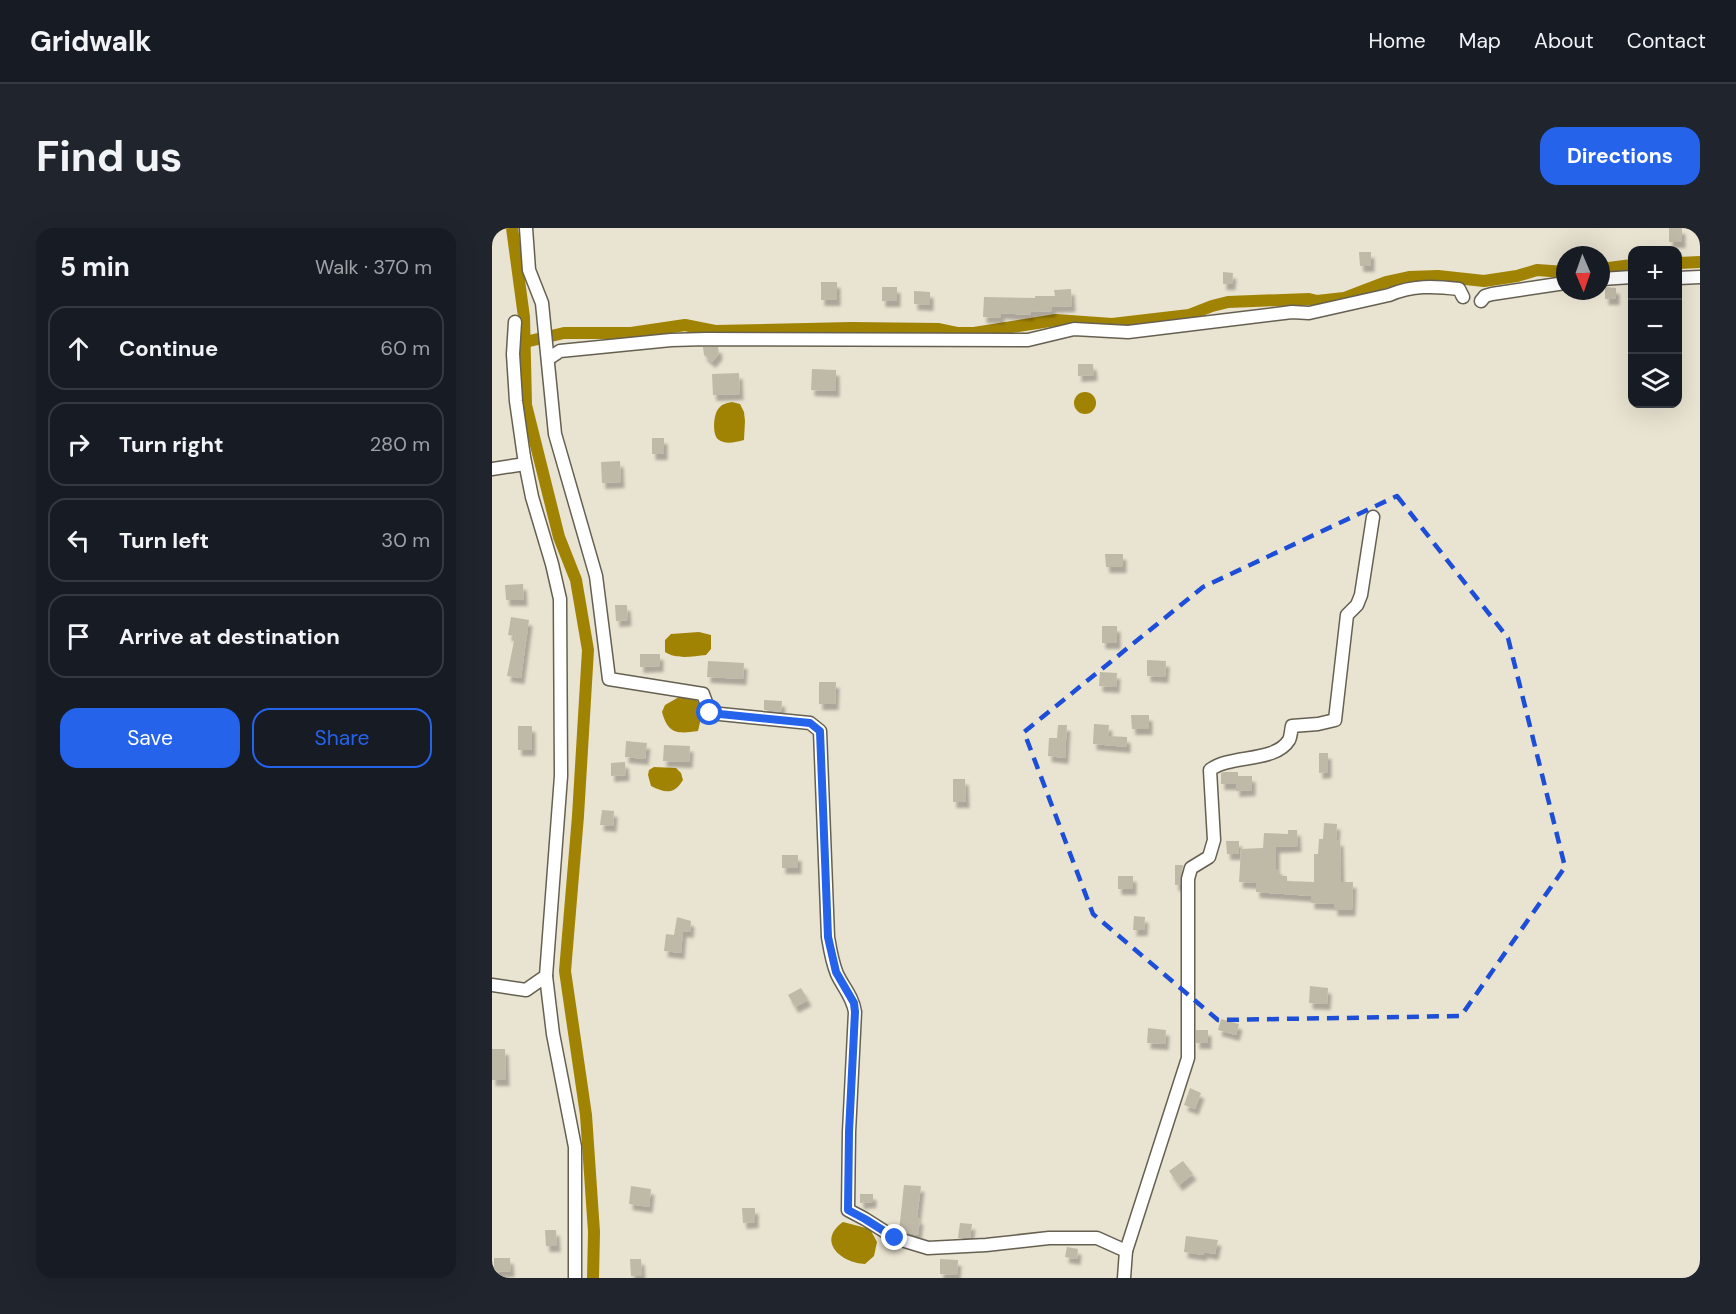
<!DOCTYPE html>
<html lang="en">
<head>
<meta charset="utf-8">
<style>
  body { margin:0; font-family:"DM Sans",sans-serif; background:#20242c; color:#f1f3f6 }
  .controls { position:absolute; right:18px; top:18px; display:grid; overflow:hidden; border-radius:12px; box-shadow:0 6px 24px #0002 }
  .controls button { width:54px; height:54px; display:grid; place-items:center; padding:0; border:0; border-bottom:2px solid #363941; background:#171b24; color:#f1f3f6; font:30px sans-serif }
  .compass { position:absolute; left:1064px; top:18px; width:54px; height:54px; border-radius:50%; background:#171b24; box-shadow:0 6px 24px #0002; rotate:178deg }
  .stop { position:absolute; width:18px; height:18px; margin:-14px; border:4px solid #2563eb; border-radius:50%; background:#fff }
  .stop.end { background:#2563eb; border-color:#fff; box-shadow:0 2px 6px #0008 }
  .list { margin:0; padding:0; list-style:none }
  h2 { display:flex; justify-content:space-between; align-items:center; height:78px; margin:0; padding:0 24px; font-size:26px }
  h2 small { font-size:20px; font-weight:400; color:#9ea1a6 }
  .list li { display:grid; grid-template-columns:39px 1fr auto; gap:18px; align-items:center; box-sizing:border-box; height:84px; margin:0 12px 12px; padding:0 12px; border:2px solid #363941; border-radius:18px }
  .list b { display:block; font-size:22px; white-space:nowrap }
  .list em { font-size:20px; font-style:normal; color:#9ea1a6 }
  .actions { display:flex; gap:12px; padding:18px 24px }
  .actions a { flex:1; padding:14px 0; border:2px solid #2563eb; border-radius:18px; text-align:center; font-size:21px; color:#2563eb }
  .actions .main { background:#2563eb; color:#fff }
  .icon { flex:none; width:33px; height:33px; fill:none; stroke:currentColor; stroke-width:2; stroke-linecap:round; stroke-linejoin:round }
  .map { position:relative; flex:none; width:1208px; height:1050px; overflow:hidden; border-radius:18px }
  header { display:flex; align-items:center; gap:36px; box-sizing:border-box; height:84px; padding:0 30px; background:#171b24; border-bottom:2px solid #363941 }
  header strong { font-size:28px }
  nav { display:flex; gap:33px; margin-inline-start:auto; font-size:21px }
  .intro { display:flex; align-items:center; justify-content:space-between; box-sizing:border-box; height:144px; padding:0 36px }
  h1 { margin:0; font-size:42px }
  .button { padding:15px 27px; border-radius:18px; background:#2563eb; color:#fff; font-size:21px; font-weight:700 }
  main { display:flex; gap:36px; padding:0 36px }
  aside { flex:1; background:#171b24; border-radius:18px; box-shadow:0 6px 24px #0002 }
  .map>svg:first-child { display:block }
  .water { fill:#a18303 }
  .lines { fill:none; stroke-linecap:round; stroke-linejoin:round }
  .canal { stroke:#a18303; stroke-width:12 }
  .building { fill:#bfb9a8; filter:url(#shadow) }
  .minor-casing { stroke:#656051; stroke-width:15 }
  .minor { stroke:#fff; stroke-width:12 }
  .route { stroke:#2563eb; stroke-width:8 }
  .marked { fill:none; stroke:#1d4ed8; stroke-width:4.5; stroke-dasharray:12 8; stroke-linejoin:round }
</style>
</head>
<body>
<header>
<strong>Gridwalk</strong>
<nav><a>Home</a><a>Map</a><a>About</a><a>Contact</a></nav>
</header>
<div class="intro"><h1>Find us</h1><a class="button">Directions</a></div>
<main>
<aside>
<h2>5 min<small>Walk · 370 m</small></h2>
<ul class="list">
<li><svg class="icon" aria-label="ahead" viewBox="0 0 24 24"><path d="M12 20V5M6 11l6-6 6 6"/></svg><div><b>Continue</b></div><em>60 m</em></li>
<li><svg class="icon" aria-label="right" viewBox="0 0 24 24"><path d="M7 20v-9h11M14 6l5 5-5 5"/></svg><div><b>Turn right</b></div><em>280 m</em></li>
<li><svg class="icon" aria-label="left" viewBox="0 0 24 24"><path d="M17 20v-9H6M10 6l-5 5 5 5"/></svg><div><b>Turn left</b></div><em>30 m</em></li>
<li><svg class="icon" aria-label="arrive" viewBox="0 0 24 24"><path d="M6 21V4h12l-3 4 3 4H6"/></svg><div><b>Arrive at destination</b></div></li>
</ul>
<div class="actions"><a class="main">Save</a><a>Share</a></div>
</aside>
<div class="map">
<svg width="1208" height="1050" viewBox="0 0 1208 1050">
  <defs>
    <filter id="shadow"><feDropShadow dx="3.5" dy="6" stdDeviation="1.5" flood-color="#0004"/></filter>
  </defs>
  <rect width="100%" height="100%" fill="#e9e3d1"/>
  <!-- water -->
  <g class="water">
    <circle cx="593" cy="175" r="11"/>
    <path d="M240 174 248 176 252 184 253 193 252 212C244 214 234 217 227 212 220 208 221 186 227 180 230 176 235 175 240 174Z"/>
    <path d="M207 404 219 407V421L214 427C201 428 185 432 173 424V412L179 406Z"/>
    <path d="M187 469 203 470C212 479 209 491 206 503 185 506 176 506 170 484L173 477Z"/>
    <path d="M162 539 184 540 189 545 191 552C182 567 173 565 159 558L156 547 157 542Z"/>
    <path d="M351 994 378 1001 385 1014 382 1028 373 1036C349 1035 324 1013 351 994Z"/>
  </g>
  <g class="lines">
    <!-- canal -->
    <g class="canal">
      <polyline points="20,0 32,89 34,177 67,309 84,352 96,422 86,588 73,743 94,887 102,1004 101,1050"/>
      <polyline points="1186,35 1208,34"/>
      <polyline points="1109,41 1140,37"/>
      <polyline points="33,114 72,105 139,105 193,97 223,103 359,100 447,101 466,105 482,105 564,92 620,96 697,87 720,78 736,74 817,71 825,73 852,70 894,54 917,49 946,48 992,53 1025,48 1045,42 1073,44"/>
    </g>
  </g>
  <!-- building -->
  <g class="building">
    <rect x="1177" y="0" width="13" height="14"/>
    <polygon points="867,24 879,24 879,38 868,38"/>
    <polygon points="731,44 741,45 740,56 731,56"/>
    <rect x="329" y="54" width="16" height="18"/>
    <rect x="390" y="59" width="15" height="14"/>
    <polygon points="1113,59 1124,60 1124,71 1113,71"/>
    <polygon points="579,61 580,78 560,79 560,83 539,84 538,87 509,85 509,90 491,89 492,69 543,70 543,68 563,68 562,62"/>
    <polygon points="422,63 438,64 438,77 422,76"/>
    <polygon points="211,119 226,119 227,126 220,134 212,127"/>
    <polygon points="586,136 601,136 602,147 586,148"/>
    <polygon points="320,141 344,142 344,163 319,162"/>
    <polygon points="247,145 248,166 221,167 220,146"/>
    <rect x="160" y="210" width="12" height="16"/>
    <polygon points="128,233 129,254 110,255 109,234"/>
    <polygon points="613,326 631,326 631,339 614,339"/>
    <polygon points="31,356 32,372 14,372 13,357"/>
    <polygon points="123,377 135,377 136,392 124,393"/>
    <polygon points="19,389 37,392 29,450 15,448 23,408 16,407"/>
    <rect x="610" y="398" width="15" height="17"/>
    <polygon points="148,426 168,426 168,438 148,439"/>
    <polygon points="655,432 674,433 673,449 655,448"/>
    <polygon points="216,433 252,435 251,451 215,449"/>
    <polygon points="608,444 625,445 624,459 607,458"/>
    <polygon points="327,454 344,454 343,476 327,476"/>
    <polygon points="272,472 290,473 289,484 272,482"/>
    <polygon points="639,487 657,487 657,501 640,501"/>
    <polygon points="602,496 617,497 616,508 635,509 635,519 601,516"/>
    <polygon points="566,497 575,497 573,530 556,528 557,510 565,510"/>
    <rect x="26" y="498" width="14" height="24"/>
    <polygon points="134,513 155,515 153,531 133,529"/>
    <polygon points="172,517 198,518 197,534 171,533"/>
    <polygon points="827,525 836,525 836,544 827,545"/>
    <polygon points="133,534 134,547 119,548 119,535"/>
    <polygon points="732,544 746,544 746,548 760,548 760,562 744,563 744,556 729,556 729,545"/>
    <polygon points="461,551 473,551 474,574 461,574"/>
    <polygon points="110,582 122,583 121,598 108,597"/>
    <polygon points="832,595 845,596 844,612 848,612 849,654 861,654 860,682 842,682 842,676 819,675 819,668 764,664 764,655 747,654 749,621 771,620 772,605 796,606 796,602 805,602 806,618 784,619 784,641 787,641 787,648 795,648 795,653 822,654 822,626 826,626 827,611 831,611"/>
    <polygon points="734,613 747,613 747,626 735,626"/>
    <rect x="290" y="627" width="16" height="13"/>
    <polygon points="683,637 691,637 688,657 683,657"/>
    <rect x="626" y="648" width="15" height="13"/>
    <polygon points="642,688 653,689 652,702 641,702"/>
    <polygon points="185,689 199,693 198,704 191,703 189,725 172,723 174,706 182,707"/>
    <polygon points="818,758 836,760 835,776 817,775"/>
    <polygon points="309,760 316,772 303,779 296,767"/>
    <polygon points="729,791 747,796 744,807 726,802"/>
    <polygon points="656,800 674,802 673,816 655,815"/>
    <rect x="704" y="802" width="12" height="13"/>
    <polygon points="0,821 13,821 14,852 0,852"/>
    <polygon points="698,860 709,865 703,881 692,877"/>
    <polygon points="691,933 701,946 687,957 677,943"/>
    <polygon points="412,957 429,958 425,990 428,991 426,1007 407,1003"/>
    <polygon points="139,958 159,961 157,979 137,976"/>
    <polygon points="368,966 381,966 381,974 368,975"/>
    <polygon points="250,980 263,980 263,994 251,995"/>
    <polygon points="468,995 480,996 478,1010 466,1010"/>
    <polygon points="53,1002 64,1002 65,1018 54,1018"/>
    <polygon points="694,1008 726,1012 723,1026 712,1024 711,1027 692,1024"/>
    <polygon points="575,1019 586,1021 585,1031 573,1029"/>
    <polygon points="2,1030 18,1030 19,1043 2,1044"/>
    <polygon points="138,1031 149,1031 150,1048 139,1048"/>
    <polygon points="448,1031 466,1032 465,1047 448,1046"/>
  </g>
  <g class="lines">
    <!-- minor casing -->
    <g class="minor-casing">
      <g id="minor">
        <path d="M34 0 37 42 50 75 63 206 104 348 117 451 211 466 218 485 318 495 328 503 336 709C338 721 340 734 345 746 351 759 361 769 363 784L357 904 356 982 373 991 403 1010 436 1020 494 1017 557 1010H605L634 1023 632 1050"/>
        <polyline points="1186,50 1208,49"/>
        <polyline points="1109,51 1140,49"/>
        <polyline points="989,73 993,68 1000,66 1073,55"/>
        <path d="M56 131 68 123 179 112 214 111 536 112 582 101 636 104 800 84 817 85 897 67C921 57 942 58 967 61L971 69"/>
        <polyline points="0,241 33,236"/>
        <polyline points="54,748 61,806 83,919 83,1050"/>
        <polyline points="0,757 34,762 54,748 69,548 68,371 60,336 40,269 32,229 24,173 21,126 23,94"/>
        <path d="M634 1023 696 830V651L699 640 717 629 722 612 718 542C738 526 783 535 797 512 799 508 799 502 800 498L826 496 843 492 855 387 865 377 869 367 881 289"/>
      </g>
    </g>
    <!-- minor -->
    <use href="#minor" class="minor"/>
  </g>
  <g class="lines">
    <!-- route -->
    <polyline class="route" points="218,485 318,495 328,503 336,709 344,744 362,775 363,784 357,904 356,982 373,991 403,1010"/>
  </g>
  <!-- marked area -->
  <path class="marked" d="M905 268 1016 410 1073 639 969 788 726 792 601 686 532 504 711 359Z"/>
</svg>
<div class="controls">
<button>+</button>
<button>−</button>
<button><svg class="icon" aria-label="layers" viewBox="0 0 24 24"><path d="M12 4l9 5-9 5-9-5zM3 14l9 5 9-5"/></svg></button>
</div>
<svg class="compass" viewBox="-18 -18 36 36"><path d="M0-13l5 13h-10z" fill="#e53935"/><path d="M0 13l5-13h-10z" fill="#9ea1a6"/></svg>
<div class="stop" style="left:218px;top:485px"></div>
<div class="stop end" style="left:403px;top:1010px"></div>
</div>
</main>
</body>
</html>
